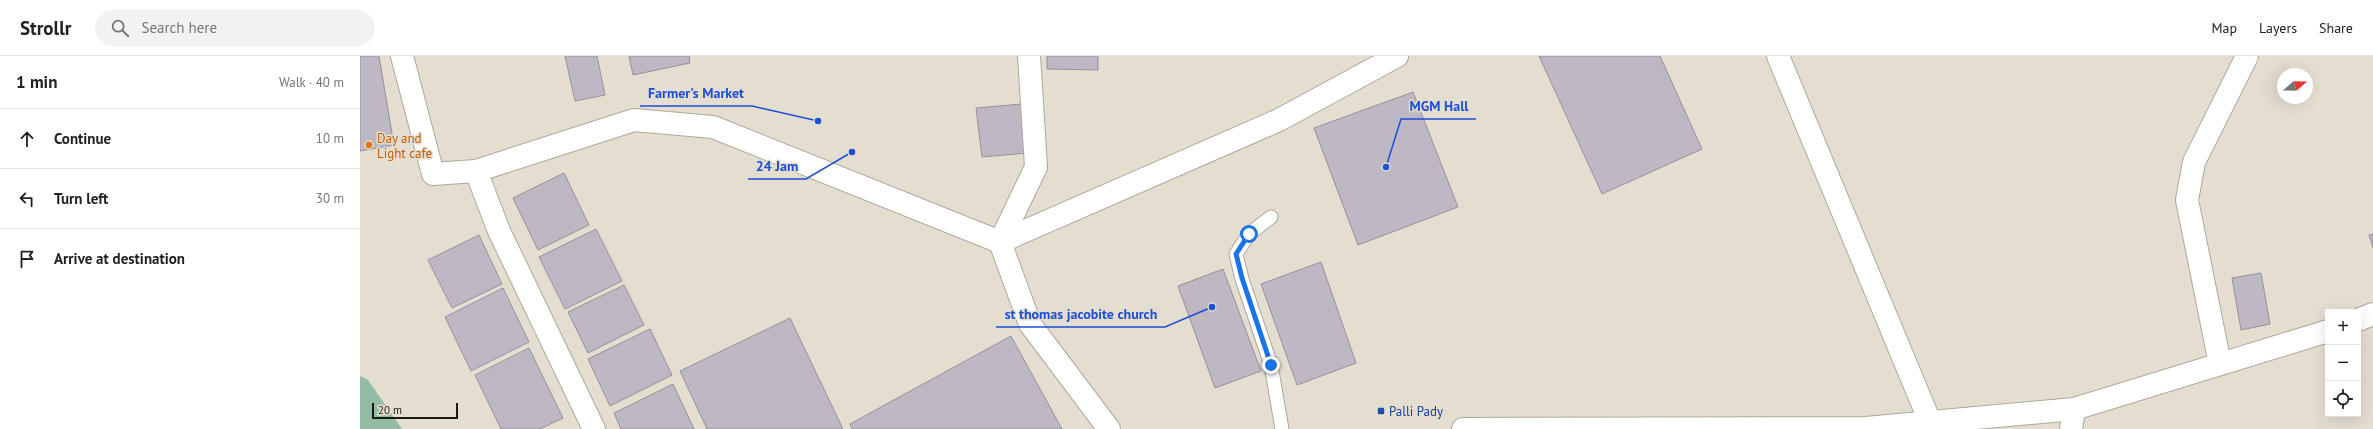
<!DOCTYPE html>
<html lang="en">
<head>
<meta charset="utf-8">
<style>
  body { margin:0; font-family:"PT Sans",sans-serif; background:#f2f2f2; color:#222 }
  .controls { position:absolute; right:12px; bottom:12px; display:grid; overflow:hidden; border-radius:0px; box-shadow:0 4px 16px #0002 }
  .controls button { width:36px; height:36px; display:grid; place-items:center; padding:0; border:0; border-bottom:1px solid #e0e0e0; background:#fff; color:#222; font:20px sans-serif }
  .compass { position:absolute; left:1917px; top:12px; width:36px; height:36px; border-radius:50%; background:#fff; box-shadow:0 4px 16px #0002; rotate:70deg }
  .scale { position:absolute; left:12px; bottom:10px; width:86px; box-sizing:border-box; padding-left:4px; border:2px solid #1b1914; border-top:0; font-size:11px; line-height:14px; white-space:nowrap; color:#1b1914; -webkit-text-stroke:3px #e4ded1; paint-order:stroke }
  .stop { position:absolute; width:12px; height:12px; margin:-9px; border:3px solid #1a73e8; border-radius:50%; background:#fff }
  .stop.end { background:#1a73e8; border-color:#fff; box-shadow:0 1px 4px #0008 }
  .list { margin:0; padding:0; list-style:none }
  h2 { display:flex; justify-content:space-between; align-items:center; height:52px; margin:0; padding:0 16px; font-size:17px }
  h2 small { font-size:13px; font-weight:400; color:#767676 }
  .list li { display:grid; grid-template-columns:26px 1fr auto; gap:12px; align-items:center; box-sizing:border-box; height:60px; padding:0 16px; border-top:1px solid #e0e0e0 }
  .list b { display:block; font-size:15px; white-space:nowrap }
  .list em { font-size:13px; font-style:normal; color:#767676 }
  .icon { flex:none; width:22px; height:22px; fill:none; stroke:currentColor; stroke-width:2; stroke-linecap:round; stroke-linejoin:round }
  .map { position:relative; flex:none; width:2013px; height:373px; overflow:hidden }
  header { display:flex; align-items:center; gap:24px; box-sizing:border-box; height:56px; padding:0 20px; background:#fff; border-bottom:1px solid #e0e0e0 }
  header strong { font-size:19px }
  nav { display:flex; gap:22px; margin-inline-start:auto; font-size:14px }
  .search { width:280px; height:36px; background:#f2f2f2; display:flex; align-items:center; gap:10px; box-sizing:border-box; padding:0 14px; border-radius:22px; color:#767676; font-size:15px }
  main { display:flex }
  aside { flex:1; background:#fff }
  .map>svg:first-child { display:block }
  .green { fill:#94bba3 }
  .building { fill:#beb7c4; stroke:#97909d }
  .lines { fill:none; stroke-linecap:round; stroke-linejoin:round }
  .lane-casing { stroke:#aea89b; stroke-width:15 }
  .street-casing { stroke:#aea89b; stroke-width:24 }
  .lane { stroke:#fff; stroke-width:13 }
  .street { stroke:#fff; stroke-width:22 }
  .route { stroke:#1a73e8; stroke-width:5 }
  .food-dot { fill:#e8710a; stroke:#e4ded1; stroke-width:1.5 }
  .transit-dot { fill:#1a4fb4; stroke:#e4ded1; stroke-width:1.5 }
  .labels { text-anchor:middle; stroke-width:3; stroke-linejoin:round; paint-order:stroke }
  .food-label { font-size:13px; fill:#c56008; stroke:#e4ded1; text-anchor:start }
  .transit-label { font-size:13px; fill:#164399; stroke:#e4ded1; text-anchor:start }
  .leader { fill:none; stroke:#1d4ed8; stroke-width:1.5 }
  .callout-dot { fill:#1d4ed8; stroke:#e4ded1; stroke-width:1.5 }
  .callout-label { font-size:14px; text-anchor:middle; font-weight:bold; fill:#1d4ed8; stroke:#e4ded1; stroke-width:3; stroke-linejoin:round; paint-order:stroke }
</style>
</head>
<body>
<header>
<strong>Strollr</strong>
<div class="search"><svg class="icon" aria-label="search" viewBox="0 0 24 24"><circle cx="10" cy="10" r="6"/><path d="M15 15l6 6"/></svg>Search here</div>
<nav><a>Map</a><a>Layers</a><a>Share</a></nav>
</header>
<main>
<aside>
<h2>1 min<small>Walk · 40 m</small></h2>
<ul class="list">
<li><svg class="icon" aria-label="ahead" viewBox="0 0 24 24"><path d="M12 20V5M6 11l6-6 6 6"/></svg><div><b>Continue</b></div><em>10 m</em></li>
<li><svg class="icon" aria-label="left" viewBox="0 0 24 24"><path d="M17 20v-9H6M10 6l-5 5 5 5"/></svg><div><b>Turn left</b></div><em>30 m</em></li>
<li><svg class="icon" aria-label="arrive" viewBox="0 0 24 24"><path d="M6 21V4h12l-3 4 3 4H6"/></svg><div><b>Arrive at destination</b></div></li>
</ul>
</aside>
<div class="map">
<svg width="2013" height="373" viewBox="0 0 2013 373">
  <rect width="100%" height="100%" fill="#e4ded1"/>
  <!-- green -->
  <polygon class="green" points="0,320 8,324 42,373 0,373"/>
  <!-- building -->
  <g class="building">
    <polygon points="0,0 19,0 34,89 0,95"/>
    <polygon points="205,0 237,0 245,39 215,45"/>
    <polygon points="269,0 329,0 330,7 273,19"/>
    <polygon points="687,0 738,0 738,14 687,13"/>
    <polygon points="1179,0 1300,0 1342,93 1242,138"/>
    <polygon points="1053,36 1098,151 998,189 954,72"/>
    <polygon points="662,48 667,97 622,101 616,52"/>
    <polygon points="204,117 229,169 178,194 153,142"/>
    <polygon points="236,173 262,225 205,253 179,201"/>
    <polygon points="2013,178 2013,192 2009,179"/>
    <polygon points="119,179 142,228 92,252 68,204"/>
    <polygon points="961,206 996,307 937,329 901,228"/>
    <polygon points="863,213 901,315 855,332 818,230"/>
    <polygon points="1901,217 1910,268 1881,274 1872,222"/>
    <polygon points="264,229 284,269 228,297 208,256"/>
    <polygon points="143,232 169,286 111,315 85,261"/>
    <polygon points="430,262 483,373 347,373 320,315"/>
    <polygon points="290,273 312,319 250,350 228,303"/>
    <polygon points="651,280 702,373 492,373 490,368"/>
    <polygon points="169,292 203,362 180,373 141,373 115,319"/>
    <polygon points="313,328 334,373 261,373 254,357"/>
  </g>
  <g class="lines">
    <!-- lane casing -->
    <g class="lane-casing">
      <polyline id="lane" points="911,161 889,178 876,198 882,223 911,309 922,373"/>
    </g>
    <!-- street casing -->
    <g class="street-casing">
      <g id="street">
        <polyline points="42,0 73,118 116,115 274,64 353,71 640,186 670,268 749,373"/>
        <polyline points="1418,0 1570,366"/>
        <polyline points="116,115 139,175 234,373"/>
        <polyline points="640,186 919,64 1037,0"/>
        <polyline points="640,186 676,111 669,0"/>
        <polyline points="1998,264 2013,258"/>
        <polyline points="1860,308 1827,144 1834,106 1887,0"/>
        <polyline points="1103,373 1506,372 1714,353 1968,275"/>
        <polyline points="1711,373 1714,353"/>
      </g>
    </g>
    <!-- lane -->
    <use href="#lane" class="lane"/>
    <!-- street -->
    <use href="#street" class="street"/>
  </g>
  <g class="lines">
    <!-- route -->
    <polyline class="route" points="889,178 876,198 882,222 911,309"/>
  </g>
  <!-- markers -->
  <circle class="food-dot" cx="9" cy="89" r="4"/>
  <rect class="transit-dot" x="1017" y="351" width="8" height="8" rx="2"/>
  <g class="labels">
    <!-- food labels -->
    <g class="food-label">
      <text x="17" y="87">Day and<tspan x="17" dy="15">Light cafe</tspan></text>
    </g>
    <!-- transit labels -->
    <g class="transit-label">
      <text x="1029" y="360">Palli Pady</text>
    </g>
  </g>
  <!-- callouts -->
  <path class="leader" d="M458 65L392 50H280M1026 111L1041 63H1116M492 96L446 123H388M852 251L805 271H636"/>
  <g class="callout-dot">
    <circle cx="458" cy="65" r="4"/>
    <circle cx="1026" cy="111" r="4"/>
    <circle cx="492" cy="96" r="4"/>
    <circle cx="852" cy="251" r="4"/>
  </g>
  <g class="callout-label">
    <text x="336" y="42">Farmer's Market</text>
    <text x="1079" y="55">MGM Hall</text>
    <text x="417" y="115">24 Jam</text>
    <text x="721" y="263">st thomas jacobite church</text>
  </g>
</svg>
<div class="controls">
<button>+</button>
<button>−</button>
<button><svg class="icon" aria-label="locate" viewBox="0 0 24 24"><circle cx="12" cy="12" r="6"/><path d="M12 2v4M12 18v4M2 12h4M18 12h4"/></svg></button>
</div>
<svg class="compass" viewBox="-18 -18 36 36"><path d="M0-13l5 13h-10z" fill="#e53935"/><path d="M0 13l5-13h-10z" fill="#767676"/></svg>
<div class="scale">20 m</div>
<div class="stop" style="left:889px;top:178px"></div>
<div class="stop end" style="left:911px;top:309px"></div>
</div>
</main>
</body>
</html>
